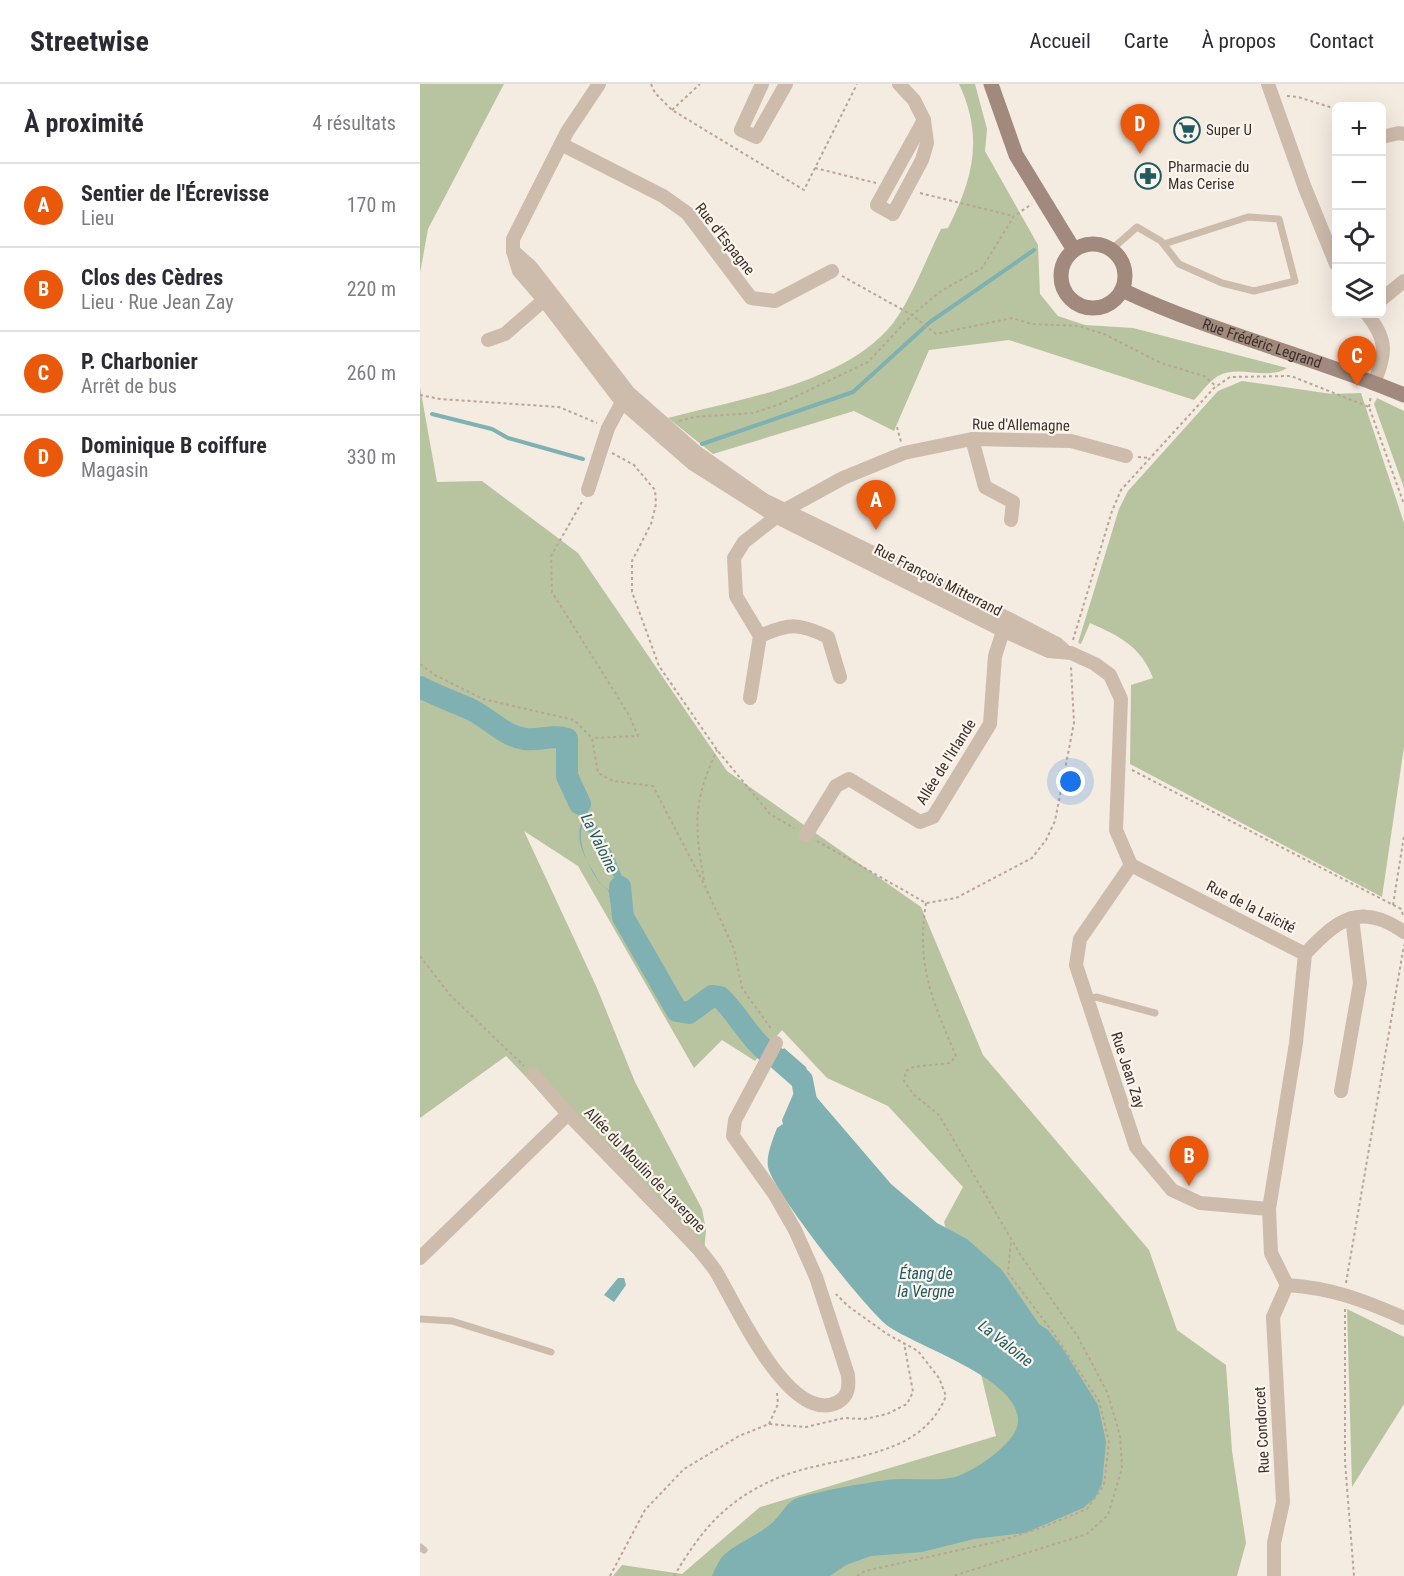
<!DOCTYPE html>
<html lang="fr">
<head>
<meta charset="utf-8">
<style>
  body { margin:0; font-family:"Roboto Condensed",sans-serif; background:#f2f2f3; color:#2b2b33 }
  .controls { position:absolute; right:18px; top:18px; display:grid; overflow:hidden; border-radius:9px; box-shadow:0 6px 24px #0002 }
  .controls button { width:54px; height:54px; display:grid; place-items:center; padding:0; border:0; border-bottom:2px solid #e1e1e2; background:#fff; color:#2b2b33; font:30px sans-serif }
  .you { position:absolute; left:651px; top:698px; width:21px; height:21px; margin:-15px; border:4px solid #fff; border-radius:50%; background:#1a73e8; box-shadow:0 0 0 9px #1a73e833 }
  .badge { display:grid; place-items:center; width:39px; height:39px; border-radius:50%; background:#ea580c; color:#fff; font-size:20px; font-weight:700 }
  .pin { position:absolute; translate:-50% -50px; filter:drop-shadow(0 2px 3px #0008) }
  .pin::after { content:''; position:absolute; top:32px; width:21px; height:18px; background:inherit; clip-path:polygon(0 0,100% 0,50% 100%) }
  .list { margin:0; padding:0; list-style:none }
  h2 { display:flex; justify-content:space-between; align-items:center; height:78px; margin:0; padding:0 24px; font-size:26px }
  h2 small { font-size:20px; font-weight:400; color:#7c7c81 }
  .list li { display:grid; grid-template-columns:39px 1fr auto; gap:18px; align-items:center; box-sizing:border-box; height:84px; padding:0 24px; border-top:2px solid #e1e1e2 }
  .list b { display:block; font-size:22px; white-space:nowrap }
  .list p { margin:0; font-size:20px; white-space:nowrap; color:#7c7c81 }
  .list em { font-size:20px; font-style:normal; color:#7c7c81 }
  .icon { flex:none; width:33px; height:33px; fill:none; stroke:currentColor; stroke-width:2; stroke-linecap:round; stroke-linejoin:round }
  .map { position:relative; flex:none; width:984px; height:1492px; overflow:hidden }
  header { display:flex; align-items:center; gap:36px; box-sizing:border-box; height:84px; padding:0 30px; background:#fff; border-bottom:2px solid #e1e1e2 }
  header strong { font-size:28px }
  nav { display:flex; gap:33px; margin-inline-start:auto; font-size:21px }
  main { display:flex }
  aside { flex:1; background:#fff }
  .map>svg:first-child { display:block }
  .green { fill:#b8c4a0 }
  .water { fill:#7fb0b2; fill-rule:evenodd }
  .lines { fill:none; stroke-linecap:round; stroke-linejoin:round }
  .stream { stroke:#7fb0b2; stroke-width:4 }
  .river { stroke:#7fb0b2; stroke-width:22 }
  .path { stroke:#b9a596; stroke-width:2; stroke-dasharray:3 3; stroke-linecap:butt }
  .service { stroke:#cdbbac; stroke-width:7 }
  .minor { stroke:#cdbbac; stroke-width:14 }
  .secondary { stroke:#a18a7d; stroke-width:15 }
  .labels { text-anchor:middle; stroke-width:4.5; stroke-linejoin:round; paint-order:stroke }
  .poi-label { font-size:15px; fill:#3b302b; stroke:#fbf5ee; text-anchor:start }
  .street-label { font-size:15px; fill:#3b302b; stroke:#fbf5ee }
  .water-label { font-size:16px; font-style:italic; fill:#1f5a5e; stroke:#fbf5ee }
</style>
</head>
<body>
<header>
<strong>Streetwise</strong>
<nav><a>Accueil</a><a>Carte</a><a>À propos</a><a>Contact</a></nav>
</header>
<main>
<aside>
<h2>À proximité<small>4 résultats</small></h2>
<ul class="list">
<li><span class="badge">A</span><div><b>Sentier de l'Écrevisse</b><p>Lieu</p></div><em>170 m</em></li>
<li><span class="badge">B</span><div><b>Clos des Cèdres</b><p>Lieu · Rue Jean Zay</p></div><em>220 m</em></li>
<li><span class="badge">C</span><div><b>P. Charbonier</b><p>Arrêt de bus</p></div><em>260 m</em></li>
<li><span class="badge">D</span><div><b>Dominique B coiffure</b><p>Magasin</p></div><em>330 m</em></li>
</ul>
</aside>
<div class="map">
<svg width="984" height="1492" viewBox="0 0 984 1492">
  <rect width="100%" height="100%" fill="#f4ebe1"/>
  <!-- green -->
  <g class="green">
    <polygon points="0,0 84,0 8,145 0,189"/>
    <path d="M539 0H555L567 45 565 67 618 161 620 210 638 232 665 241 713 244 867 284C847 297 819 280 798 292 789 297 781 309 774 316L589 256 509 266 474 347 434 327 293 370 248 334C319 315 435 298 478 232 495 206 507 173 521 145L528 144C553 95 564 53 539 0Z"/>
    <path d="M822 297 912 310 941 309 984 439V663L962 813 710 680 711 601 733 594C721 562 699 552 670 539L661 560 658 559 699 425 708 407 798 307Z"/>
    <polygon points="0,303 17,398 62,397 158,469 307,687 501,823 563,971 729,1166 757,1246 806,1281 812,1367 826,1459 817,1492 193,1492 202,1481 262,1490 340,1423 576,1352 524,1138 543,1103 468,1022 407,994 362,946 335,977 302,956 274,984 158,782 104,747 177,904 215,998 282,1125 286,1146 283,1180 86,972 0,1034"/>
    <polygon points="957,314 984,327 984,404 954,320"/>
    <polygon points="927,1225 984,1253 984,1320 932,1403"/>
  </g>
  <!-- water -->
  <g class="water">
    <path d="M0 601 53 624 89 648 114 654 136 648 147 655 152 664 156 708 192 768 203 795 210 834 217 842 228 871 258 924 264 925 292 908C314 908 320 934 330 949 335 955 343 960 349 964L346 967C327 951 318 930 300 913L292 912 269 929 257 927 230 884 214 843 192 825 188 805C177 799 178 794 171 784 160 765 155 752 164 731L147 692V659L137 652 106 655 84 648 52 626 25 617ZM162 742C183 757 203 801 195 826L194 810C189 805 182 803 178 797 169 782 157 761 162 742Z"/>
    <polygon points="364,964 386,983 393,1005 374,1002 354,979"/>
    <path d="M375 1006 393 1009 471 1100 517 1139 547 1155 582 1186 619 1240 628 1246 643 1265 678 1321 686 1358 682 1400 675 1414 663 1424 605 1449 554 1455 502 1468 451 1472 426 1481 410 1492H292C295 1486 298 1477 303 1472 315 1459 341 1451 355 1436 362 1429 367 1418 377 1414 405 1406 438 1400 467 1396 488 1393 514 1398 535 1393 553 1388 597 1359 598 1338 601 1295 497 1263 468 1242 447 1227 352 1106 348 1083 346 1071 353 1055 357 1044L363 1040 362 1036Z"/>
    <polygon points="198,1194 204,1194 206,1201 194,1218 184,1211"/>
  </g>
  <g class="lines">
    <!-- stream -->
    <g class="stream">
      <polyline points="12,330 72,345 88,354 163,375"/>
      <polyline points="282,360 433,308 510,238 614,166"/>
    </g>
    <!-- river -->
    <g class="river">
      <path d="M0 603C17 612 34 618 52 626 70 635 84 652 105 655 120 657 132 650 147 655V692L160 720"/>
      <path d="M200 803 203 833 257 927 269 929 292 912 300 913C318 930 327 951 346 967"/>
      <polyline points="357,974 382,996 390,1038"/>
    </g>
    <!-- path -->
    <g class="path">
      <polyline points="231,0 235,9 252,26 384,106 437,0"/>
      <polyline points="867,12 878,13 916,25"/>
      <polyline points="252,26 280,0"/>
      <polyline points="395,84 456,99"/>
      <polyline points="500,109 593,132"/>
      <polyline points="422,192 492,231 516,250 592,234 612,240 658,242 684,250 741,279 784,292 797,303"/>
      <polyline points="0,311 20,315 139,323 177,339"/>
      <polyline points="949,323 951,311"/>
      <polyline points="259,337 274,333 333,329 360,320 448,278 492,231 521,207 562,184 594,132 612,120"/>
      <polyline points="477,343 481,358"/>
      <polyline points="192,369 214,381 235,406 236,420 231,440 212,477 212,508 239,582 297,666 350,730 374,744"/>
      <polyline points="718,373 730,374"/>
      <polyline points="162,418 131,472 132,508 209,631 218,652 172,654"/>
      <polyline points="653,556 692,427 701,406 794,304 810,293 871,292 949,323 984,420"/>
      <polyline points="0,580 15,591 63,615 154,636 172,654 178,689 193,697 233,702 284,800 314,865 322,904 352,946"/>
      <polyline points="712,686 981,825 983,831"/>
      <polyline points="397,757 506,819 536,814 612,774 626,756 635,737 654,639 651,583"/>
      <path d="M284 796C274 740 273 718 297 666"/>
      <path d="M506 819C496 881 512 916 536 972L530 979 493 983 486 987 484 997 493 1010 519 1031 601 1172 658 1253 687 1308 700 1351 702 1384 688 1431 667 1450 533 1492"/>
      <polyline points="973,821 984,752"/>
      <polyline points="0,872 30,911 104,982"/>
      <polyline points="926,1199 984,861"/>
      <polyline points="925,1225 925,1378 934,1492"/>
      <polyline points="349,1340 358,1320 357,1309"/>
      <polyline points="190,1492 225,1426 264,1385 319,1352 349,1340 386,1343 424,1334 445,1335 467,1330 487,1320 493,1308 484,1259"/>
      <path d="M254 1492C281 1447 304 1418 353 1396 411 1369 498 1381 526 1312L519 1294 498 1267 467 1250 428 1222 416 1210"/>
      <polyline points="437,1492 445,1487 580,1457 623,1443 667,1425 684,1401 689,1358 679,1317 632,1247 588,1189 591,1156"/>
    </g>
    <!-- service -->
    <g class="service">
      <polyline points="692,165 717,143 741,157 759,180 802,199 834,207 875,197 859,135 828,133 744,160"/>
      <polyline points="668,916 676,913 735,929"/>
      <polyline points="0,1235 32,1237 131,1268"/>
      <polyline points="0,1463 4,1466"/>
    </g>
    <!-- minor -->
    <g class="minor">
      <polyline points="342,0 321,46 336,53 366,0"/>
      <polyline points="479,0 494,16 504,36"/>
      <polyline points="848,0 885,104 916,180"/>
      <polygon points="504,36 507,59 502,76 473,130 457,121"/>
      <polyline points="962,53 979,49 984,50"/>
      <polyline points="141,60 243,112 267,129 331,214 355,217 412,187"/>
      <polyline points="93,167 93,155 147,48 179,0"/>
      <polyline points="962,215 984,197"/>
      <path d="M947 230C968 256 966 270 954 299"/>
      <polyline points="68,256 85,250 124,216"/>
      <polyline points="552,355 565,403 593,418 591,436"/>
      <polyline points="168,406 188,344 206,311"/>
      <path d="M340 552C370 539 379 539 408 553L420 593"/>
      <polyline points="646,568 637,560 587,534 344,416 276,368 209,309 111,183 93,167 99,187 124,216 201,317 272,379 357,433 582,546 629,567 651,569 675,580 690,591 701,615 696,746 711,781 885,870"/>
      <polyline points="330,614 340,552 316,512 314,474 324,458 365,426 423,394 484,369 552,355 651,357 706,372"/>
      <polyline points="386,751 416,702 429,695 500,738 513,733 570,640 575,572 586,538"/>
      <polyline points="711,781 660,855 656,881 716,1063 752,1106 780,1119 849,1125"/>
      <path d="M885 870C917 836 940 817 984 848"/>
      <polyline points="113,990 148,1030"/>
      <polyline points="921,1007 940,899 932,834"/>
      <path d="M0 1174 148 1030 278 1164C284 1172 290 1179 295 1186 314 1216 369 1344 418 1318 429 1312 429 1302 428 1291L396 1193 375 1146 355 1111 313 1052 315 1036 356 959"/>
      <polyline points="867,1201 851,1169 849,1125 876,959 885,870"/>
      <path d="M867 1201C912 1204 943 1216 984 1234"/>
      <polyline points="854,1492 854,1459 863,1418 853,1233 867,1201"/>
    </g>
    <!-- secondary -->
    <g class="secondary">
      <polyline points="571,0 596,71 654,166"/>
      <circle cx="673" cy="192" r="32"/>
      <path id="s1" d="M702 206C793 249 892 272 984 311"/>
    </g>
  </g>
  <!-- icons -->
  <defs>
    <g id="supermarket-ring" transform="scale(1.35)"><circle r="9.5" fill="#fbf5ee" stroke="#1f5a5e" stroke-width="1.5"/><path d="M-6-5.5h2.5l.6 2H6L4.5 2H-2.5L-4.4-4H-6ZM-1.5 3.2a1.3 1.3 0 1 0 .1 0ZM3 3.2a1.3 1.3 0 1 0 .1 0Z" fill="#1f5a5e"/></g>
    <g id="pharmacy-ring" transform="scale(1.35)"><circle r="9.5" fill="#fbf5ee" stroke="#1f5a5e" stroke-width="1.5"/><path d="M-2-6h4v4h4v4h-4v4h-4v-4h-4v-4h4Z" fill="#1f5a5e"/></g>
  </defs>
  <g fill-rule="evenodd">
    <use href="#supermarket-ring" x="767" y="46"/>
    <use href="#pharmacy-ring" x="728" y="92"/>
  </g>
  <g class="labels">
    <!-- poi labels -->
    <g class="poi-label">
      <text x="786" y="51">Super U</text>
      <text x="748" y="88">Pharmacie du<tspan x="748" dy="17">Mas Cerise</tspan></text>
    </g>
    <!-- street labels -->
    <g class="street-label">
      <text transform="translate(305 155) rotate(52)" y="5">Rue d'Espagne</text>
      <text dy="5" stroke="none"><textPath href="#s1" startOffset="150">Rue Frédéric Legrand</textPath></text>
      <text transform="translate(601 341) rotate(1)" y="5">Rue d'Allemagne</text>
      <text transform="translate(518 496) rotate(27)" y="5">Rue François Mitterrand</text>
      <text transform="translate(526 678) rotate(-58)" y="5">Allée de l'Irlande</text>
      <text transform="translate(831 823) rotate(27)" y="5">Rue de la Laïcité</text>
      <text transform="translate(708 986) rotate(72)" y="5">Rue Jean Zay</text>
      <text transform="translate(225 1086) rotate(46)" y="5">Allée du Moulin de Lavergne</text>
      <text transform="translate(842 1346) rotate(-93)" y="5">Rue Condorcet</text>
    </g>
    <!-- water labels -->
    <g class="water-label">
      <text transform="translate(180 759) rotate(64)" y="6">La Valoine</text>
      <text x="506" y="1195">Étang de<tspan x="506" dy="18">la Vergne</tspan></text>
      <text transform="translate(586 1259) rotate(38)" y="6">La Valoine</text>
    </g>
  </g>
</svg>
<div class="controls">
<button>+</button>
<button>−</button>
<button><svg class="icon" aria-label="locate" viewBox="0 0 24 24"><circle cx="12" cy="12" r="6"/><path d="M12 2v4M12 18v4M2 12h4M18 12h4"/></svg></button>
<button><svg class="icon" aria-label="layers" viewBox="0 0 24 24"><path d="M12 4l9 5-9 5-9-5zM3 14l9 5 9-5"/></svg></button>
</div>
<div class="you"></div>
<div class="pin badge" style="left:456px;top:446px">A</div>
<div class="pin badge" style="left:769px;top:1102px">B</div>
<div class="pin badge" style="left:937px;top:302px">C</div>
<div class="pin badge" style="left:720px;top:70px">D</div>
</div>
</main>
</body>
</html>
